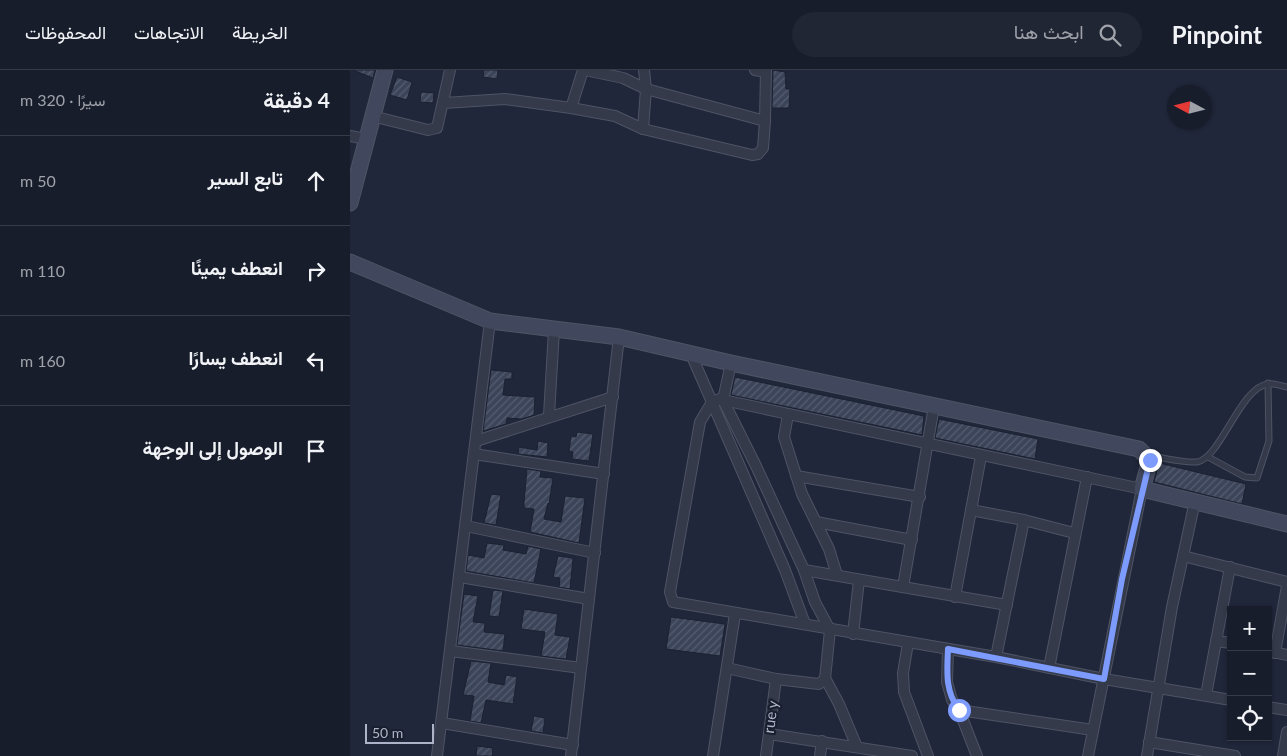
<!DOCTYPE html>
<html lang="ar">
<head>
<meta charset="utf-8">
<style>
  body { margin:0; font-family:Lato,Vazirmatn,sans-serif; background:#212634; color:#f1f3f6; direction:rtl }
  .controls { position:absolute; right:15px; bottom:15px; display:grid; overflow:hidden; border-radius:0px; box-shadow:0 1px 4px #0004 }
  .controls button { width:45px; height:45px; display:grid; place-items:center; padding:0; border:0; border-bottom:1px solid #363b48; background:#181d2c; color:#f1f3f6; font:25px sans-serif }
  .compass { position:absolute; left:817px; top:15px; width:45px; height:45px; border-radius:50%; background:#181d2c; box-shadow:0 1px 4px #0004; rotate:277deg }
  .scale { position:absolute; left:15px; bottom:12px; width:69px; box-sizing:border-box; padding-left:5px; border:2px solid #aeb4c7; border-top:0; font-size:14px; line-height:18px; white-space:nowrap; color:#aeb4c7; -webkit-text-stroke:4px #191f2f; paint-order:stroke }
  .stop { position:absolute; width:15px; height:15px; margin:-11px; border:4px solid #7d9bfd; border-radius:50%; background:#fff }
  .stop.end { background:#7d9bfd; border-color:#fff; box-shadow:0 1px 5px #0008 }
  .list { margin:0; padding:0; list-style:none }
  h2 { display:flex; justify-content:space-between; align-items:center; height:65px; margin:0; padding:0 20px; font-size:21px }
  h2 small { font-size:16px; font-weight:400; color:#9fa2a9 }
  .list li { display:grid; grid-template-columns:32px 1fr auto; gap:15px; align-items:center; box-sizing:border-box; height:90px; padding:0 20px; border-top:1px solid #363b48 }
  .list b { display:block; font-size:19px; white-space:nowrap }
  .list em { font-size:16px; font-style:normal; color:#9fa2a9 }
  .icon { flex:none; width:28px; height:28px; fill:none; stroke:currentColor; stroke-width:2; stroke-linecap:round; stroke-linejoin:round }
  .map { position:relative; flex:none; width:937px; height:686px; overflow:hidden; direction:ltr }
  header { display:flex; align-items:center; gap:30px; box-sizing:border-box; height:70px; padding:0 25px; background:#181d2c; border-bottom:1px solid #363b48 }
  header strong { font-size:24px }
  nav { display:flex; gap:28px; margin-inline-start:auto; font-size:18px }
  .search { width:350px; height:45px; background:#212634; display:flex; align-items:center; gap:12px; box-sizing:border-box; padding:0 18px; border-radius:28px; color:#9fa2a9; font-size:19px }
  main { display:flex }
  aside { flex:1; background:#181d2c }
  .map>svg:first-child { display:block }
  .building { fill:url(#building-hatch); stroke:#1b2131 }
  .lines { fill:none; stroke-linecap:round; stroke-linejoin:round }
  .lane-casing { stroke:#4e5465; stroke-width:7 }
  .street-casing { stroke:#4e5465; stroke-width:12 }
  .secondary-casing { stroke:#4e5465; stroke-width:17 }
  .lane { stroke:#343a4a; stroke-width:5 }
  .street { stroke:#343a4a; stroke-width:10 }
  .secondary { stroke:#41485d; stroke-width:15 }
  .route { stroke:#7d9bfd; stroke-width:6 }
  .labels { text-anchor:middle; stroke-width:4.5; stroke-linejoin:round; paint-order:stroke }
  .street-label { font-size:15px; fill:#aeb4c7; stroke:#191f2f }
</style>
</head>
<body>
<header>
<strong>Pinpoint</strong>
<div class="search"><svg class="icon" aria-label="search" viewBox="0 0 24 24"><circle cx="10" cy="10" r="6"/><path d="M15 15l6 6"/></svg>ابحث هنا</div>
<nav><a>الخريطة</a><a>الاتجاهات</a><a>المحفوظات</a></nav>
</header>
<main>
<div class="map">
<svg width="937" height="686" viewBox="0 0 937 686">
  <defs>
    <pattern id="building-hatch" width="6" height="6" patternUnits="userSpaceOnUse" patternTransform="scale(1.25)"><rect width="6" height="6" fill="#3c445a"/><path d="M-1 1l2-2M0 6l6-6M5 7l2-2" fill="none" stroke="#565d70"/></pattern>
  </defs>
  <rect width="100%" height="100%" fill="#20273a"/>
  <!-- building -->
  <g class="building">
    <polygon points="3,0 25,0 23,8"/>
    <polygon points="134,0 148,0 147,9 133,7"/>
    <polygon points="423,0 435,2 436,19 440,19 439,38 422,38"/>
    <polygon points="47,7 62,12 57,30 40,25"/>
    <polygon points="71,22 84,23 83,33 70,32"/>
    <polygon points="141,300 162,302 162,309 155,309 153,325 185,327 184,345 172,349 157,348 156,354 133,361"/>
    <polygon points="385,307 574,346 572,365 381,325"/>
    <polygon points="589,349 688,369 685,389 585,368"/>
    <polygon points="227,362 243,364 239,391 222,389 223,382 219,381 221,366 226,367"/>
    <polygon points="188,371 198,373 197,387 168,384 169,377 187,380"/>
    <polygon points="809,393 896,414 892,434 804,412"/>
    <polygon points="177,399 191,401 190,407 203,408 199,434 198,433 194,449 211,452 215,426 235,428 229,473 180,462 184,439 174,438 174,432"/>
    <polygon points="141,424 151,425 146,455 134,453"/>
    <polygon points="137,473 154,475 153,480 176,484 178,476 191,479 184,513 116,501 118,485 134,488"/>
    <polygon points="208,486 223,488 220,519 209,517 210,508 203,507"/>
    <polygon points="143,520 153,521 149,547 139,546"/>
    <polygon points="114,524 128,526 123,552 135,553 134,562 155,564 153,581 107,575"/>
    <polygon points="174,539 208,544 205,565 220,567 216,589 191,586 195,562 171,559"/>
    <polygon points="321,547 375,554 370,586 316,579"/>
    <polygon points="121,591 141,593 138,612 154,615 156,605 167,607 163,634 136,630 131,653 120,651 124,626 113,625"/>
    <polygon points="184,646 195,648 193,663 181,661"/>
    <polygon points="127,676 143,678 142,686 126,686"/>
  </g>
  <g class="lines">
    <!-- lane casing -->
    <g class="lane-casing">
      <g id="lane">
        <path d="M801 386C815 388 833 393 847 392 871 388 890 317 918 314 924 313 931 316 937 317"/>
        <polyline points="858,387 895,407 907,408 919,371 918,313"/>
      </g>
    </g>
    <!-- street casing -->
    <g class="street-casing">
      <g id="street">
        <polyline points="235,0 273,8 296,19 415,51 416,0"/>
        <polyline points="405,0 416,2"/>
        <polyline points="94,33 155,29 221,38 265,46 293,59 402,85 408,84 413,78 415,51"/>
        <polyline points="221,38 233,0"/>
        <polyline points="22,46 78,60 87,58 100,0"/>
        <polyline points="293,59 296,19 294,0"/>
        <polyline points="0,66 16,69"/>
        <polyline points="341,284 435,500 455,554"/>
        <polyline points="373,328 362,332 350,352 320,522 323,532 646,587 754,609 881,630"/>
        <polyline points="373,330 792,419 738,686"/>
        <polyline points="199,345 204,260"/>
        <polyline points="438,345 434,367 452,424 479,479 487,505"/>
        <polyline points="126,371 263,327"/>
        <polyline points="124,384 254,404"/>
        <polyline points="446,406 570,427"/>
        <polyline points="621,440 674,450 724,463"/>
        <polyline points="466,452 562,470"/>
        <polyline points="116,456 245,483"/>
        <polyline points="833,486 937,512"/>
        <polyline points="454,500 657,535"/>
        <polyline points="110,507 239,529"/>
        <polyline points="553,517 584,336"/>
        <polyline points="605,527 631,386"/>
        <polyline points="503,564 509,510"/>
        <polyline points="866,571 881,573"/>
        <polyline points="558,573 553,603 554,622 578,686"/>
        <polyline points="598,579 597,612 602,630 609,640 627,686"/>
        <polyline points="101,581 231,598"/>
        <polyline points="918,581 937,585"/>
        <polyline points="925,583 937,516"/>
        <polyline points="646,587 674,450"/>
        <polyline points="377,598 426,609 469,614 475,609 480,560 465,532 454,500 406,396 373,330 381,293"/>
        <polyline points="699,598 737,407"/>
        <polyline points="475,608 489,634 507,677"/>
        <polyline points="856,625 880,497"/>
        <polyline points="918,637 937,640"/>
        <polyline points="609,640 743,660"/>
        <polyline points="92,653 223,675"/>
        <polyline points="419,664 562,686"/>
        <polyline points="799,672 885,686"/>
        <polyline points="87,686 140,251"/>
        <polyline points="221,686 269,267"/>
        <polyline points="363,686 385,544"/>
        <polyline points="416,686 426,609"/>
        <polyline points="470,686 472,671"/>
        <polyline points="797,686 822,537 845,431"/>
        <polyline points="933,686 937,662"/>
      </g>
    </g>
    <!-- secondary casing -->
    <g class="secondary-casing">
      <g id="secondary">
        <polyline points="0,133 35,0"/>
        <polyline points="0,192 140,251 269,267 381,293 789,379 800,390 792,419 937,454"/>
      </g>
    </g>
    <!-- lane -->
    <use href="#lane" class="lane"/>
    <!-- street -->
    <use href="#street" class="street"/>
    <!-- secondary -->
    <use href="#secondary" class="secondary"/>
  </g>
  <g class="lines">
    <!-- route -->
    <path class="route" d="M609 640C595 621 597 602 598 579L754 609 772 509 800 390"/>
  </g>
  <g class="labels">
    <!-- street labels -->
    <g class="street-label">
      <text transform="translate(421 647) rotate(-82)" y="5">rue y</text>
    </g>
  </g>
</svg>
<div class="controls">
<button>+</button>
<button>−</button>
<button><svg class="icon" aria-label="locate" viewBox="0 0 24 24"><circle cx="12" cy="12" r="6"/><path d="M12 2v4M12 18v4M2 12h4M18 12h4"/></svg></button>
</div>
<svg class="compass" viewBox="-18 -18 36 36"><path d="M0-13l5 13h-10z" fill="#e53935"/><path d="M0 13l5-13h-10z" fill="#9fa2a9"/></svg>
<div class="scale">50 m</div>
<div class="stop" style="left:609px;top:640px"></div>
<div class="stop end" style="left:800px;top:390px"></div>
</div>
<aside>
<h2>4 دقيقة<small>سيرًا · 320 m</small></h2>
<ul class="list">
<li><svg class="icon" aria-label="ahead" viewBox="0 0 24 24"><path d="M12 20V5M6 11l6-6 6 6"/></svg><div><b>تابع السير</b></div><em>50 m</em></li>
<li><svg class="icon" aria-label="right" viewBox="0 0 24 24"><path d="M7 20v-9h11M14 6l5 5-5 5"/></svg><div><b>انعطف يمينًا</b></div><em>110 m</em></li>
<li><svg class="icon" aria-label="left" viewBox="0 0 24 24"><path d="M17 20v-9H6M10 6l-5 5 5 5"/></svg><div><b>انعطف يسارًا</b></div><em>160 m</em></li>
<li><svg class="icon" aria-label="arrive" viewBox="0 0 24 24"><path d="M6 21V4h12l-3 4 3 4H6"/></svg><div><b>الوصول إلى الوجهة</b></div></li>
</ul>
</aside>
</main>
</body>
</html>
